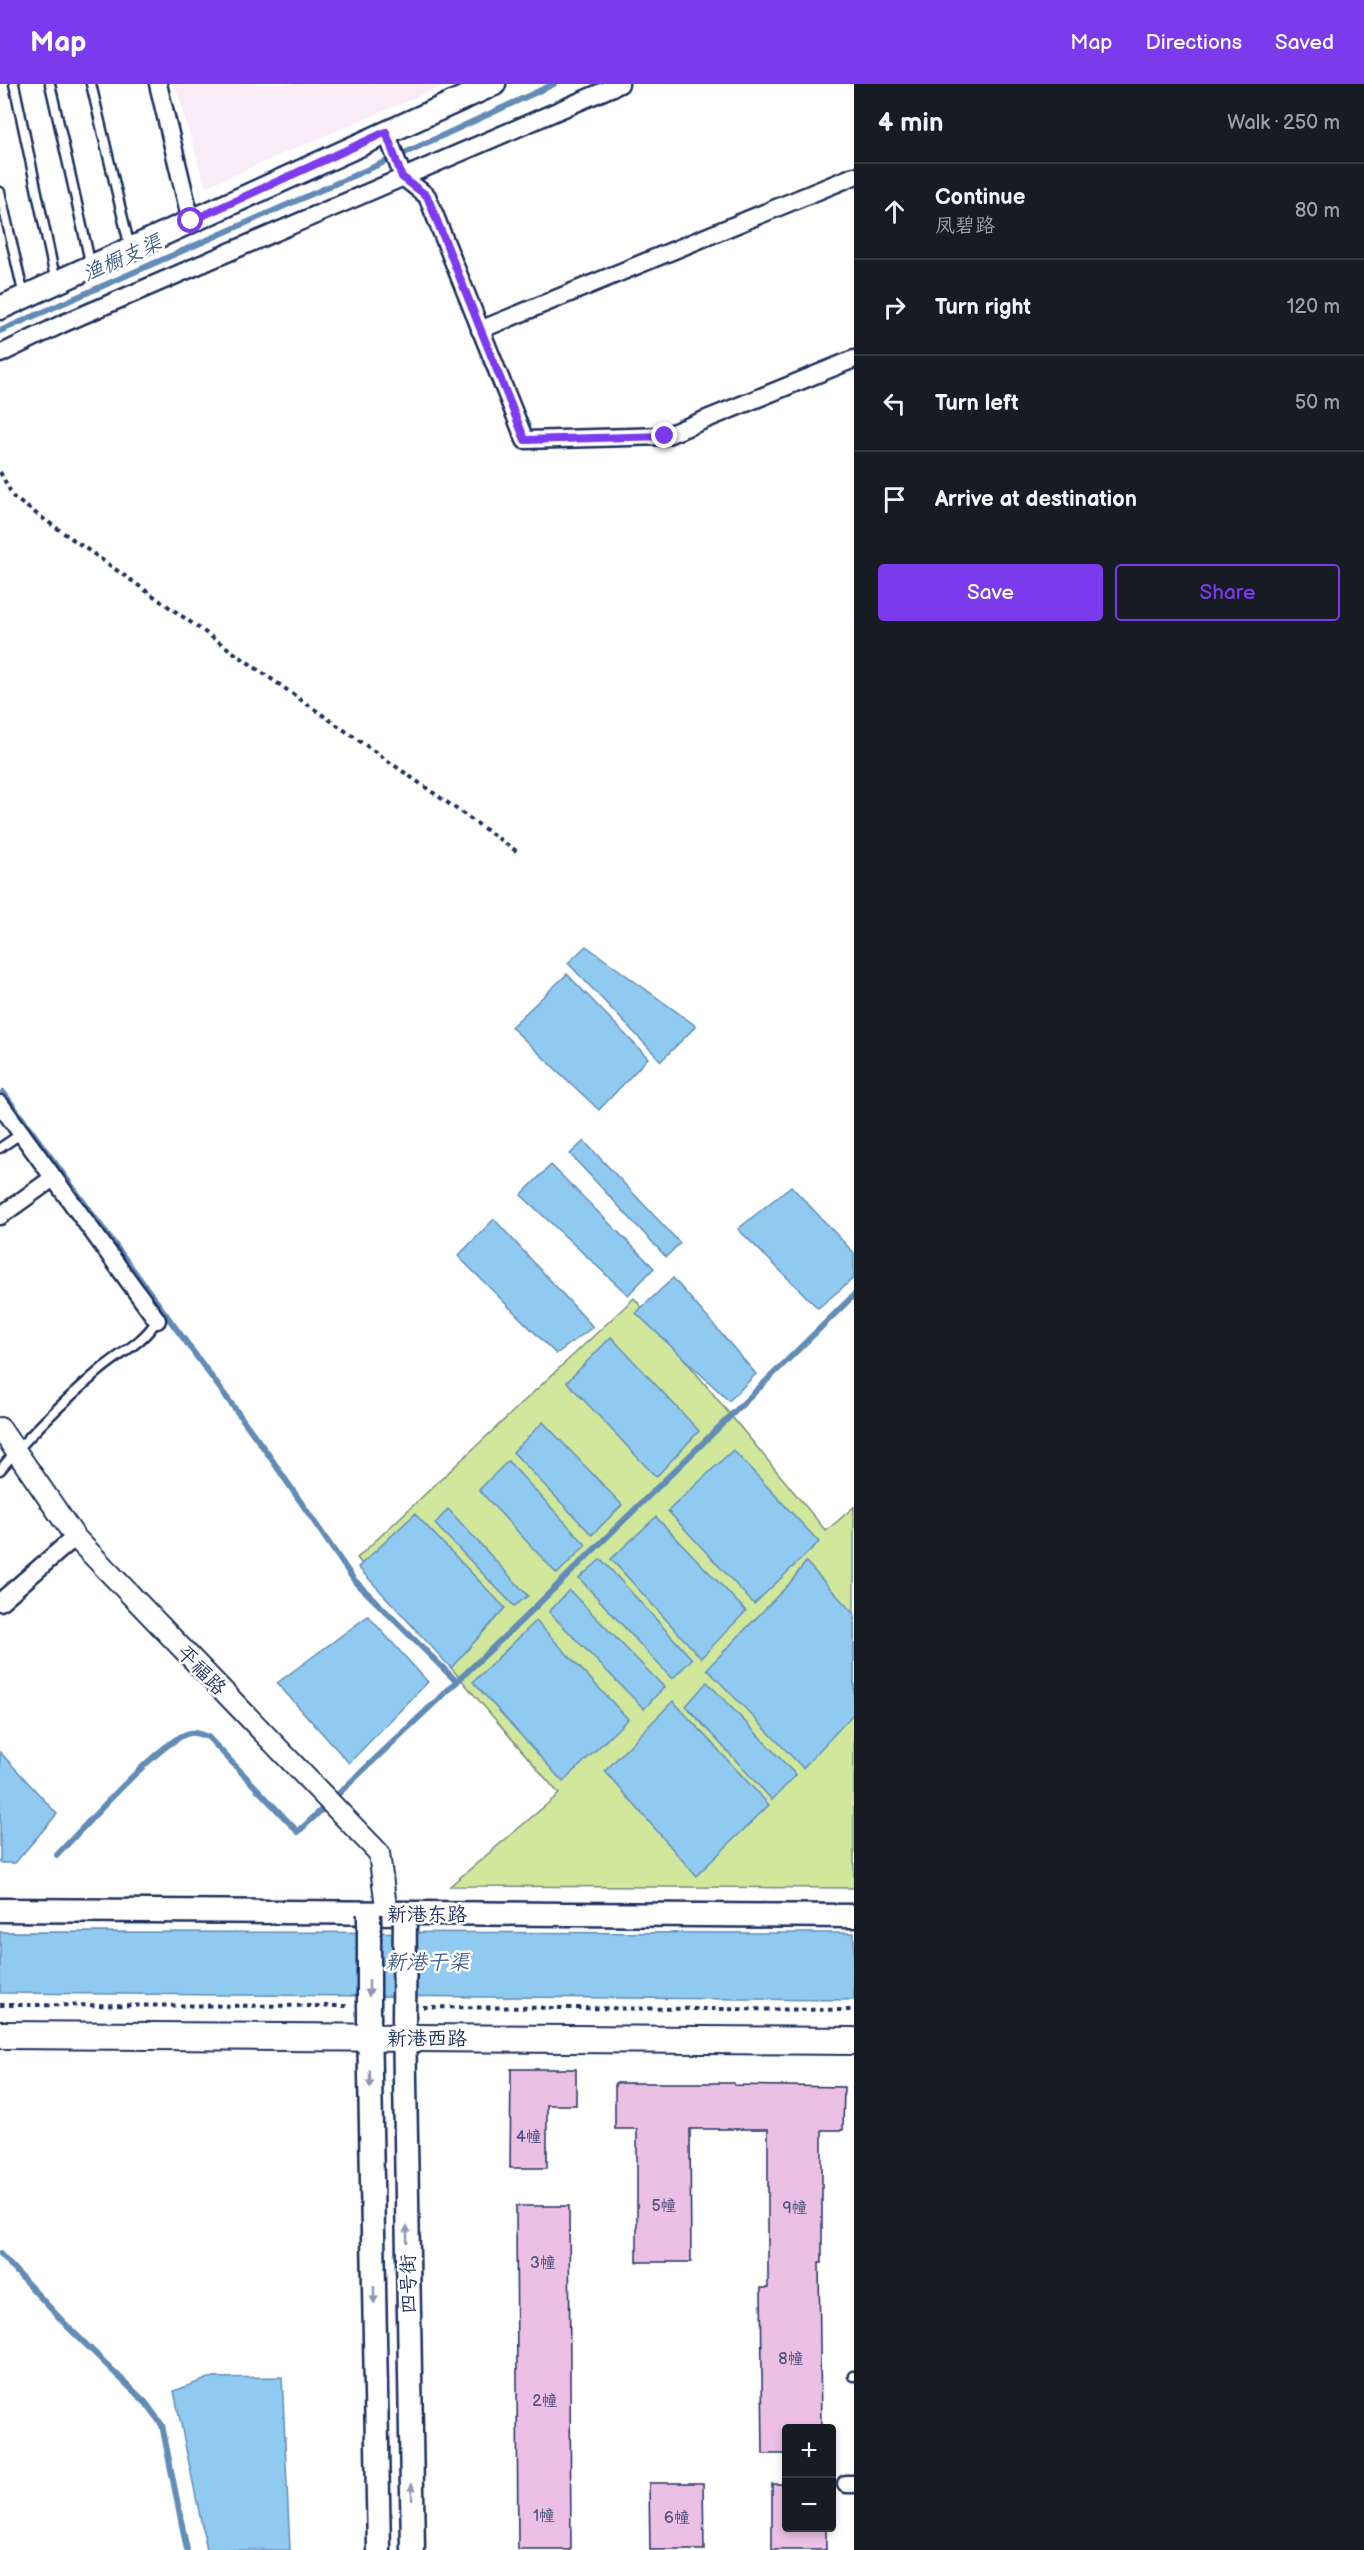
<!DOCTYPE html>
<html lang="en">
<head>
<meta charset="utf-8">
<style>
  body { margin:0; font-family:"Balsamiq Sans","LXGW WenKai TC",sans-serif; background:#20242c; color:#f1f3f6 }
  .controls { position:absolute; right:18px; bottom:18px; display:grid; overflow:hidden; border-radius:6px; box-shadow:0 3px 9px #0003 }
  .controls button { width:54px; height:54px; display:grid; place-items:center; padding:0; border:0; border-bottom:2px solid #363941; background:#171b24; color:#f1f3f6; font:30px sans-serif }
  .stop { position:absolute; width:18px; height:18px; margin:-14px; border:4px solid #7c3aed; border-radius:50%; background:#fff }
  .stop.end { background:#7c3aed; border-color:#fff; box-shadow:0 2px 6px #0008 }
  .list { margin:0; padding:0; list-style:none }
  h2 { display:flex; justify-content:space-between; align-items:center; height:78px; margin:0; padding:0 24px; font-size:26px }
  h2 small { font-size:20px; font-weight:400; color:#9ea1a6 }
  .list li { display:grid; grid-template-columns:39px 1fr auto; gap:18px; align-items:center; box-sizing:border-box; height:96px; padding:0 24px; border-top:2px solid #363941 }
  .list b { display:block; font-size:22px; white-space:nowrap }
  .list p { margin:0; font-size:20px; white-space:nowrap; color:#9ea1a6 }
  .list em { font-size:20px; font-style:normal; color:#9ea1a6 }
  .actions { display:flex; gap:12px; padding:18px 24px }
  .actions a { flex:1; padding:14px 0; border:2px solid #7c3aed; border-radius:6px; text-align:center; font-size:21px; color:#7c3aed }
  .actions .main { background:#7c3aed; color:#fff }
  .icon { flex:none; width:33px; height:33px; fill:none; stroke:currentColor; stroke-width:2; stroke-linecap:round; stroke-linejoin:round }
  .map { position:relative; flex:none; width:854px; height:2466px; overflow:hidden }
  header { display:flex; align-items:center; gap:36px; box-sizing:border-box; height:84px; padding:0 30px; background:#7c3aed; color:#fff }
  header strong { font-size:28px }
  nav { display:flex; gap:33px; margin-inline-start:auto; font-size:21px }
  main { display:flex }
  aside { flex:1; background:#171b24 }
  .map>svg:first-child { display:block }
  .built { fill:#f9ecf7 }
  .green { fill:#d1e79c; stroke:#768b7d; stroke-width:1.5 }
  .water { fill:#91caf0; stroke:#628cb6; stroke-width:1.5 }
  .lines { fill:none; stroke-linecap:round; stroke-linejoin:round }
  .stream { stroke:#628cb6; stroke-width:6 }
  .building { fill:#ecc0e4; stroke:#1b2f5e; stroke-width:1.5 }
  .service-casing { stroke:#1b2f5e; stroke-width:13 }
  .minor-casing { stroke:#1b2f5e; stroke-width:21 }
  .tertiary-casing { stroke:#1b2f5e; stroke-width:24 }
  .secondary-casing { stroke:#1b2f5e; stroke-width:27 }
  .primary-casing { stroke:#1b2f5e; stroke-width:30 }
  .path { stroke:#1b2f5e; stroke-width:4; stroke-dasharray:4.5 4.5; stroke-linecap:butt }
  .service { stroke:#fff; stroke-width:8 }
  .minor { stroke:#fff; stroke-width:16 }
  .tertiary { stroke:#fff; stroke-width:20 }
  .secondary { stroke:#fff; stroke-width:22 }
  .primary { stroke:#fff; stroke-width:26 }
  .secondary-bridge-casing { stroke:#1b2f5e; stroke-width:27; stroke-linecap:butt }
  .secondary-bridge { stroke:#fff; stroke-width:22 }
  .oneway { fill:#8d97ae }
  .route { stroke:#7c3aed; stroke-width:8 }
  .labels { text-anchor:middle; stroke-width:5; stroke-linejoin:round; paint-order:stroke }
  .number-label { font-size:16px; fill:#4f5380 }
  .street-label { font-size:20px; fill:#1b2f5e; stroke:#fff }
  .water-label { font-size:21px; font-style:italic; fill:#3e5e8a; stroke:#fff }
</style>
</head>
<body>
<header>
<strong>Map</strong>
<nav><a>Map</a><a>Directions</a><a>Saved</a></nav>
</header>
<main>
<div class="map">
<svg width="854" height="2466" viewBox="0 0 854 2466">
  <rect width="100%" height="100%" fill="#fff"/>
  <filter id="ink" filterUnits="userSpaceOnUse"><feTurbulence type="fractalNoise" baseFrequency=".0167" numOctaves="2"/><feDisplacementMap in="SourceGraphic" scale="12" xChannelSelector="R" yChannelSelector="G"/><feConvolveMatrix kernelMatrix="1 2 1 2 8 2 1 2 1" color-interpolation-filters="sRGB"/></filter>
  <g filter="url(#ink)">
    <!-- built -->
    <polygon class="built" points="175,0 447,0 205,103"/>
    <!-- green -->
    <polygon class="green" points="634,1214 826,1447 854,1423 854,1804 450,1802 559,1710 357,1474"/>
    <!-- water -->
    <g class="water">
      <polygon points="586,862 696,942 661,977 568,879"/>
      <polygon points="567,890 648,974 599,1026 511,943"/>
      <polygon points="584,1057 680,1159 666,1173 570,1070"/>
      <polygon points="551,1081 654,1184 628,1211 521,1111"/>
      <polygon points="791,1102 854,1169 854,1194 818,1224 738,1145"/>
      <polygon points="494,1135 593,1243 556,1270 458,1172"/>
      <polygon points="673,1194 756,1290 729,1317 636,1229"/>
      <polygon points="611,1253 699,1347 656,1393 567,1298"/>
      <polygon points="543,1338 622,1421 592,1451 513,1368"/>
      <polygon points="733,1366 819,1458 754,1520 668,1427"/>
      <polygon points="508,1377 586,1461 557,1490 479,1406"/>
      <polygon points="448,1425 528,1512 514,1522 435,1440"/>
      <polygon points="415,1430 505,1524 451,1584 358,1483"/>
      <polygon points="656,1433 746,1527 701,1574 611,1475"/>
      <polygon points="601,1475 692,1575 672,1595 579,1494"/>
      <polygon points="806,1478 854,1530 854,1629 803,1684 707,1585 789,1500"/>
      <polygon points="569,1506 664,1603 644,1625 549,1528"/>
      <polygon points="368,1532 428,1598 349,1679 277,1599"/>
      <polygon points="536,1537 628,1635 563,1698 473,1598"/>
      <polygon points="707,1598 796,1691 772,1716 686,1622"/>
      <polygon points="673,1617 769,1721 696,1792 605,1687"/>
      <polygon points="0,1668 57,1730 15,1779 0,1779"/>
      <polygon points="0,1848 854,1849 854,1916 0,1909"/>
      <polygon points="282,2293 290,2466 207,2466 174,2307 209,2294"/>
    </g>
    <g class="lines">
      <!-- stream -->
      <g class="stream">
        <polyline points="0,247 396,73 554,0"/>
        <polyline points="3,1008 268,1370 354,1496 457,1598"/>
        <path d="M57 1771C81 1747 162 1654 190 1649 195 1648 202 1651 208 1653L298 1748 523 1535 854 1211"/>
        <polyline points="0,2170 67,2242 146,2319 162,2341 187,2466"/>
      </g>
    </g>
    <!-- building -->
    <g class="building">
      <polygon points="511,1985 576,1985 576,2021 547,2021 547,2084 510,2084"/>
      <polygon points="615,1999 734,1999 734,2001 844,2003 843,2046 822,2046 822,2179 819,2179 821,2344 786,2344 786,2370 763,2370 761,2204 768,2204 768,2045 690,2045 691,2178 637,2178 637,2045 615,2045"/>
      <polygon points="516,2122 569,2122 571,2466 518,2466"/>
      <polygon points="649,2399 703,2399 704,2466 650,2466"/>
      <polygon points="772,2400 786,2400 786,2444 826,2444 826,2466 772,2466"/>
    </g>
    <g class="lines">
      <!-- service casing -->
      <g class="service-casing">
        <g id="service">
          <polyline points="14,0 56,198"/>
          <polyline points="50,0 91,182"/>
          <polyline points="91,0 130,164"/>
          <polyline points="0,108 24,212"/>
          <polyline points="0,1064 22,1049"/>
          <path d="M0 1386C29 1351 64 1317 99 1287 119 1270 143 1259 157 1236"/>
          <polyline points="853,2292 854,2292"/>
        </g>
      </g>
      <!-- minor casing -->
      <g class="minor-casing">
        <g id="minor">
          <polyline points="158,0 191,137"/>
          <polyline points="386,48 403,93 427,112 525,356 665,352 854,275"/>
          <polyline points="480,246 854,92"/>
          <polyline points="0,270 62,240 620,0"/>
          <polyline points="0,1020 157,1236"/>
          <polyline points="0,1132 53,1094"/>
          <polyline points="0,1518 75,1453"/>
          <polyline points="846,2400 854,2400"/>
        </g>
      </g>
      <!-- tertiary casing -->
      <g class="tertiary-casing">
        <polyline id="tertiary" points="0,1344 75,1453 379,1769 387,1830"/>
      </g>
      <!-- secondary casing -->
      <g class="secondary-casing">
        <g id="secondary">
          <polyline points="0,224 494,0"/>
          <polyline points="0,1826 854,1832"/>
          <polyline points="404,1937 413,2466"/>
          <polyline points="369,1938 379,2466"/>
        </g>
      </g>
      <!-- primary casing -->
      <g class="primary-casing">
        <polyline id="primary" points="0,1951 854,1957"/>
      </g>
      <!-- path -->
      <g class="path">
        <polyline points="0,388 14,414 519,769"/>
        <polyline points="0,1921 349,1922"/>
        <polyline points="423,1923 854,1926"/>
      </g>
      <!-- service -->
      <use href="#service" class="service"/>
      <!-- minor -->
      <use href="#minor" class="minor"/>
      <!-- tertiary -->
      <use href="#tertiary" class="tertiary"/>
      <!-- secondary -->
      <use href="#secondary" class="secondary"/>
      <!-- primary -->
      <use href="#primary" class="primary"/>
      <!-- secondary-bridge casing -->
      <g class="secondary-bridge-casing">
        <g id="secondary-bridge">
          <polyline points="369,1830 369,1936"/>
          <polyline points="404,1935 405,1830"/>
        </g>
      </g>
      <!-- secondary-bridge -->
      <use href="#secondary-bridge" class="secondary-bridge"/>
    </g>
    <!-- one-way arrows -->
    <defs><path id="oneway-solid" d="M-6-.8H1V-3.2L6.5 0L1 3.2V.8H-6Z" transform="scale(1.5)"/></defs>
    <g class="oneway">
      <use href="#oneway-solid" transform="translate(369 1904) rotate(90)"/>
      <use href="#oneway-solid" transform="translate(370 1995) rotate(89)"/>
      <use href="#oneway-solid" transform="translate(407 2150) rotate(-91)"/>
      <use href="#oneway-solid" transform="translate(374 2211) rotate(89)"/>
      <use href="#oneway-solid" transform="translate(412 2408) rotate(-91)"/>
    </g>
  </g>
  <g class="lines" filter="url(#ink)">
    <!-- route -->
    <polyline class="route" points="191,137 386,48 402,93 427,112 525,356 665,352"/>
  </g>
  <g class="labels">
    <!-- number labels -->
    <g class="number-label">
      <text x="529" y="2058">4幢</text>
      <text x="664" y="2127">5幢</text>
      <text x="795" y="2129">9幢</text>
      <text x="543" y="2184">3幢</text>
      <text x="791" y="2280">8幢</text>
      <text x="545" y="2322">2幢</text>
      <text x="544" y="2437">1幢</text>
      <text x="677" y="2439">6幢</text>
    </g>
    <!-- street labels -->
    <g class="street-label">
      <text transform="translate(202 1586) rotate(46)" y="7">平福路</text>
      <text x="427" y="1837">新港东路</text>
      <text x="427" y="1961">新港西路</text>
      <text transform="translate(408 2200) rotate(-91)" y="7">四号街</text>
    </g>
    <!-- water labels -->
    <g class="water-label">
      <text transform="translate(122 174) rotate(-24)" y="7">渔橱支渠</text>
      <text x="427" y="1885">新港干渠</text>
    </g>
  </g>
</svg>
<div class="controls">
<button>+</button>
<button>−</button>
</div>
<div class="stop" style="left:191px;top:137px"></div>
<div class="stop end" style="left:665px;top:352px"></div>
</div>
<aside>
<h2>4 min<small>Walk · 250 m</small></h2>
<ul class="list">
<li><svg class="icon" aria-label="ahead" viewBox="0 0 24 24"><path d="M12 20V5M6 11l6-6 6 6"/></svg><div><b>Continue</b><p>凤碧路</p></div><em>80 m</em></li>
<li><svg class="icon" aria-label="right" viewBox="0 0 24 24"><path d="M7 20v-9h11M14 6l5 5-5 5"/></svg><div><b>Turn right</b></div><em>120 m</em></li>
<li><svg class="icon" aria-label="left" viewBox="0 0 24 24"><path d="M17 20v-9H6M10 6l-5 5 5 5"/></svg><div><b>Turn left</b></div><em>50 m</em></li>
<li><svg class="icon" aria-label="arrive" viewBox="0 0 24 24"><path d="M6 21V4h12l-3 4 3 4H6"/></svg><div><b>Arrive at destination</b></div></li>
</ul>
<div class="actions"><a class="main">Save</a><a>Share</a></div>
</aside>
</main>
</body>
</html>
